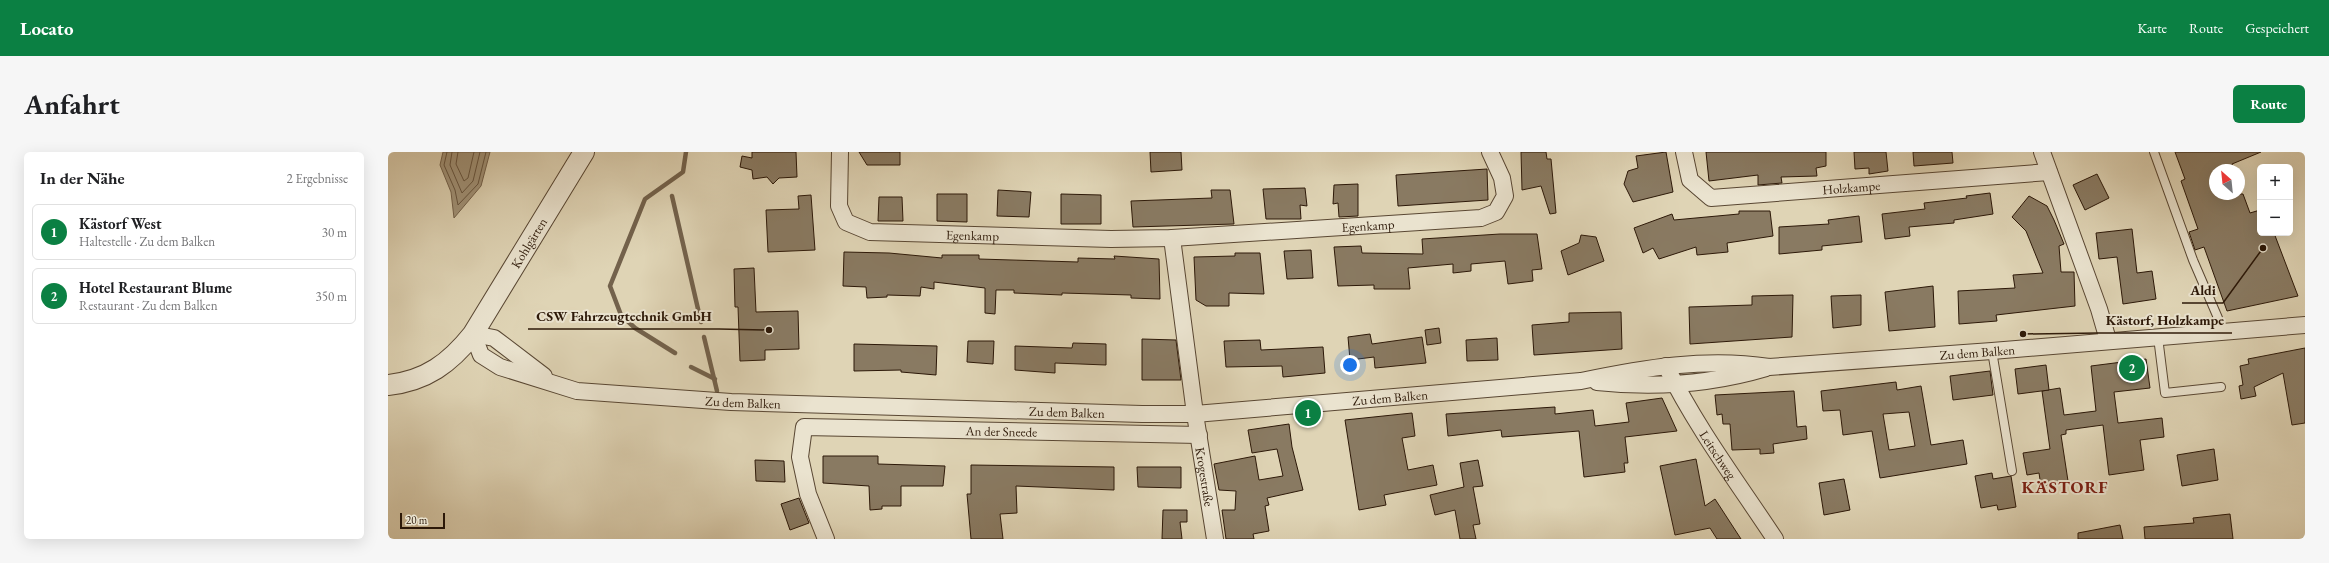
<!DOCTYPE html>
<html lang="de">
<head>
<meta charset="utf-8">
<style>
  body { margin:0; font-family:"EB Garamond",serif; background:#f6f6f6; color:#202124 }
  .controls { position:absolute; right:12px; top:12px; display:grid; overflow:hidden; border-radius:6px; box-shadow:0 4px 16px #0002 }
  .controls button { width:36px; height:36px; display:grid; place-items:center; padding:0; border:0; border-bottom:1px solid #e0e0e0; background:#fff; color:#202124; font:20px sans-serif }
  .compass { position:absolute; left:1821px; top:12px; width:36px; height:36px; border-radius:50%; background:#fff; box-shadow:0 4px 16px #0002; rotate:333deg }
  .scale { position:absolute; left:12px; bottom:10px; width:45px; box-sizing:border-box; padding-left:4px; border:2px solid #2c1808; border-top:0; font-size:11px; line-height:14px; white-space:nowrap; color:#2c1808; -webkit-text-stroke:3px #eae3cf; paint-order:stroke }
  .you { position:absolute; left:962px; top:213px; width:14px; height:14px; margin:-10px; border:3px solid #fff; border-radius:50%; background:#1a73e8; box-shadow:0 0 0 6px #1a73e833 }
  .badge { display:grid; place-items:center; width:26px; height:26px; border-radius:50%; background:#0b8043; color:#fff; font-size:13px; font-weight:700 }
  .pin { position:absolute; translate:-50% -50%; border:2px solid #fff; box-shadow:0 1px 4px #0006 }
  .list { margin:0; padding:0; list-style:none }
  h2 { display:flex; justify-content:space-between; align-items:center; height:52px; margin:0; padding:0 16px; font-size:17px }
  h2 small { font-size:13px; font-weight:400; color:#757577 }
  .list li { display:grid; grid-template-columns:26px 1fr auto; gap:12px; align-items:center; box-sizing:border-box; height:56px; margin:0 8px 8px; padding:0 8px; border:1px solid #e0e0e0; border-radius:6px }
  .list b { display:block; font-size:15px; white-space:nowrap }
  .list p { margin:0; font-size:13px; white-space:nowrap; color:#757577 }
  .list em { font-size:13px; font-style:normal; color:#757577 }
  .map { position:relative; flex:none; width:1917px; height:387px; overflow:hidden; border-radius:6px }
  header { display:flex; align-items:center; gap:24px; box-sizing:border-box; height:56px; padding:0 20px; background:#0b8043; color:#fff }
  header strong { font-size:19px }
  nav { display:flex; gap:22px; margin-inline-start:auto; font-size:14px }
  .intro { display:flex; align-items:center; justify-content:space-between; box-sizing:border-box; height:96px; padding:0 24px }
  h1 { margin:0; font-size:28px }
  .button { padding:10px 18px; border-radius:6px; background:#0b8043; color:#fff; font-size:14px; font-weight:700 }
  main { display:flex; gap:24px; padding:0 24px }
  aside { flex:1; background:#fff; border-radius:6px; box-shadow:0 4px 16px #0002 }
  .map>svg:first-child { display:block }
  .water { fill:#a2947a; stroke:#73624c }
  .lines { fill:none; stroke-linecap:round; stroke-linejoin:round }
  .shore { stroke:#675641; stroke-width:1 }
  .stream { stroke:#73624c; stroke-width:4.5 }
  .building { fill:#897a62; stroke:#2c1808; fill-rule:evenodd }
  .service-casing { stroke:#594733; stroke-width:10 }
  .minor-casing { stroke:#594733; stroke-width:18 }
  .tertiary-casing { stroke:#594733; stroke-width:22 }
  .service { stroke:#eae3cf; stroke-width:8 }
  .minor { stroke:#eae3cf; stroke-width:16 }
  .tertiary { stroke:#eae3cf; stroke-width:20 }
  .labels { text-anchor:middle; stroke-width:4; stroke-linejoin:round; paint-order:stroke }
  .street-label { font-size:13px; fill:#2c1808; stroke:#eae3cf }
  .district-label { font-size:17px; font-weight:bold; letter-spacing:1px; fill:#7a1f14; stroke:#eae3cf }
  .leader { fill:none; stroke:#2c1808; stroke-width:1.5 }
  .callout-dot { fill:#2c1808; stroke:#eae3cf; stroke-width:1.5 }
  .callout-label { font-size:14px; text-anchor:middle; font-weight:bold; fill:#2c1808; stroke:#eae3cf; stroke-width:4; stroke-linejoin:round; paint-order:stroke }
</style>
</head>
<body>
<header>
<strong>Locato</strong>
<nav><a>Karte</a><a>Route</a><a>Gespeichert</a></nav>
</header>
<div class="intro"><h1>Anfahrt</h1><a class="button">Route</a></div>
<main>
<aside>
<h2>In der Nähe<small>2 Ergebnisse</small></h2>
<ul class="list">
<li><span class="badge">1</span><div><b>Kästorf West</b><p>Haltestelle · Zu dem Balken</p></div><em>30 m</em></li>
<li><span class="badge">2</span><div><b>Hotel Restaurant Blume</b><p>Restaurant · Zu dem Balken</p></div><em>350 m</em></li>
</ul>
</aside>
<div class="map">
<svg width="1917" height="387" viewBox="0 0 1917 387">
  <rect width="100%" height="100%" fill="#dfd4b5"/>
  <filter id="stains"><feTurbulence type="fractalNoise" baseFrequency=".005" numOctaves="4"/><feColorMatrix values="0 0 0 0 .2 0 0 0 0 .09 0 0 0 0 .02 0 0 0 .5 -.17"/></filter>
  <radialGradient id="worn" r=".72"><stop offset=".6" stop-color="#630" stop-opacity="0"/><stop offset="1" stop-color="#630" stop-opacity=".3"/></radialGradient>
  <!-- water -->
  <polygon class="water" points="55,0 102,0 93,34 66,66 63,40 52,13"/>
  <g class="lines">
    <!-- shore -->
    <g class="shore">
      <polyline points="59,0 56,13 67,38 70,53 90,32 98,0"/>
      <polyline points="64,0 62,13 74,41 85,29 92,0"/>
      <polyline points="70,0 68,12 76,29 80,26 86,0"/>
    </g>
    <!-- stream -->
    <g class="stream">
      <polyline points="284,44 313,170"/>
      <polyline points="316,185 329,239"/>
      <polyline points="287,201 247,176 233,163 222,134 257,47 295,20 298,0"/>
      <polyline points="303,215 327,227"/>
    </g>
  </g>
  <!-- building -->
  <g class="building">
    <polygon points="364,0 408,0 409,25 391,26 385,32 379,25 365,27 364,18 352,15 354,4 364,6"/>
    <polygon points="471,0 512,0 512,13 479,13"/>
    <polygon points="762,0 793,0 794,18 763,20"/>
    <polygon points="1133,0 1158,0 1159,7 1163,7 1168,61 1162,62 1153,34 1134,38"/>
    <polygon points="1278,0 1285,40 1245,50 1236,32 1240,19 1250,16 1248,4"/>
    <polygon points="1318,0 1438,0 1438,14 1428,16 1429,24 1393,25 1394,31 1370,33 1370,23 1321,29"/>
    <polygon points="1466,0 1498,0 1500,19 1481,22 1481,16 1467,17"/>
    <polygon points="1525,0 1564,0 1565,11 1526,14"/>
    <polygon points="1787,0 1873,0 1844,12 1846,18 1827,18 1827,42 1855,42 1862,61 1872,58 1872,81 1886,81 1910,144 1839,159 1816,95 1807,98 1801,80 1810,77 1793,29 1797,27"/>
    <polygon points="1099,17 1100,48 1010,54 1008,23"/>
    <polygon points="1709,22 1721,46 1697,58 1685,33"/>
    <polygon points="970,32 970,64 951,65 950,51 945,52 946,33"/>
    <polygon points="917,36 919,54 912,53 913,67 878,67 875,37"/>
    <polygon points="610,38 643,40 641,65 609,64"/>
    <polygon points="823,38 842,38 846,72 745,75 743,49 824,46"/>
    <polygon points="1602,41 1605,62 1566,68 1566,71 1521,75 1522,84 1497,87 1494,62 1537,57 1536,51 1579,46 1578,44"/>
    <polygon points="549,42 579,42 579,70 549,69"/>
    <polygon points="673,42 713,43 713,72 673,72"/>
    <polygon points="423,43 427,98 380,100 378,58 411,57 410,44"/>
    <polygon points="1641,44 1659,54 1666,68 1676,92 1671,94 1673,120 1686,120 1687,154 1608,163 1609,169 1571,172 1570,139 1627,136 1625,123 1655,121 1638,79 1624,65"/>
    <polygon points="491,45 514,45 515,69 490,69"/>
    <polygon points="1351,59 1382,59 1385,84 1339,91 1340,100 1309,103 1308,95 1271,107 1265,96 1255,101 1246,76 1284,62 1286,68 1351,62"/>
    <polygon points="1471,64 1474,90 1434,94 1434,98 1391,102 1391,75 1441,72 1440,68"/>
    <polygon points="1744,77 1749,121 1764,119 1768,147 1735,152 1729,105 1711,107 1708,81"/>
    <polygon points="1112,82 1149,82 1154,117 1144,118 1145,129 1120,132 1117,109 1083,112 1083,119 1065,121 1065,112 1020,116 1022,137 986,137 986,133 950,134 946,95 973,94 974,101 1035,102 1034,87"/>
    <polygon points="1193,83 1208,85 1216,109 1180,123 1173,99 1191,91"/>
    <polygon points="923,98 925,126 899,127 896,99"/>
    <polygon points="456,100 501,101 554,106 554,103 591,103 591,107 690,110 690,106 727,107 726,104 771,107 772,147 743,146 743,143 674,141 674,143 626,141 626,138 608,138 607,162 597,161 597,136 546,130 546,137 533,135 532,144 499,143 499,145 479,146 478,135 455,134"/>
    <polygon points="847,101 872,101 876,142 841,141 841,154 818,154 808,148 806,105 847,104"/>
    <polygon points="366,116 368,160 410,159 411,197 377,198 377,208 352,209 350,155 347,155 346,117"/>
    <polygon points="1545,134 1547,175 1501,179 1497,140"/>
    <polygon points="1405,143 1404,185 1302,192 1301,155 1364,153 1364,144"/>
    <polygon points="1473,143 1473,173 1445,176 1443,144"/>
    <polygon points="1233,160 1234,197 1146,203 1144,173 1181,170 1181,161"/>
    <polygon points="1051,176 1053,191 1039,193 1037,178"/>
    <polygon points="982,182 984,192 1034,185 1038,211 987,216 986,205 962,208 960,185"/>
    <polygon points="1109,186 1110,208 1079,209 1078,188"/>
    <polygon points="754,187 788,188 793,228 754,228"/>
    <polygon points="872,188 873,198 935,195 937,221 895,225 894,214 838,215 836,189"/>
    <polygon points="580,189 606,189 605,212 579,210"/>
    <polygon points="685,191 718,192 718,213 667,211 667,221 627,218 627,194 684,196"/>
    <polygon points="466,192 549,194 548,223 513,220 513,218 466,219"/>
    <polygon points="1917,196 1917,271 1904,273 1895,221 1866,235 1868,244 1853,247 1851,234 1855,233 1852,214 1861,212 1860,207"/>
    <polygon points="1758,207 1762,236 1726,240 1730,271 1774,266 1776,285 1752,288 1756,318 1721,323 1715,273 1678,278 1678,282 1673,283 1680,329 1653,334 1651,321 1639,323 1635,301 1662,297 1654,239 1672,236 1676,263 1708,259 1703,214"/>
    <polygon points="1658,213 1661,238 1630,242 1627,217"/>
    <polygon points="1602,219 1605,243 1565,248 1562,224"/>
    <path d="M1508 230 1509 238 1533 234 1543 293 1575 288 1579 312 1492 326 1484 279 1455 283 1452 258 1435 259 1433 239ZM1521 260 1527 294 1501 298 1495 262Z"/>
    <polygon points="1406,239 1409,275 1418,274 1419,287 1385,292 1386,301 1372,302 1372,297 1344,298 1342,272 1335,272 1334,262 1329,263 1327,243"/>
    <polygon points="1274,246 1289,279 1237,285 1240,311 1236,311 1237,320 1196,325 1191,279 1114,285 1113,278 1060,284 1058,262 1167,255 1167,262 1205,258 1207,274 1241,270 1238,251"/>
    <polygon points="1024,261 1027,284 1014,286 1020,318 1045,313 1049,333 996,343 998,353 971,358 957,268"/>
    <polygon points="901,272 904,295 915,338 879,346 881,353 877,354 881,379 865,382 866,387 838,387 834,358 847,358 848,339 831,338 826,312 867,304 871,328 895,324 889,297 864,301 860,278"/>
    <polygon points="1826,297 1830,328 1794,334 1789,303"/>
    <polygon points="435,304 490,304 490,312 557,314 555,334 513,334 513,354 494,354 494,357 482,358 481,334 435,331"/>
    <polygon points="1308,307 1317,354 1327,347 1353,387 1329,387 1322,376 1287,383 1272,314"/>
    <polygon points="367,308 396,309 397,330 368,329"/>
    <polygon points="1090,308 1095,334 1085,335 1092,372 1085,373 1088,387 1072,387 1067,358 1047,363 1042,343 1076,335 1072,311"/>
    <polygon points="583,313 726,315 726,338 628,334 629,361 612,362 615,387 583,387 579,342 583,342"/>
    <polygon points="749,315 793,315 793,336 750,335"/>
    <polygon points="1604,321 1605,327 1623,324 1628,355 1610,358 1609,353 1593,356 1587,324"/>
    <polygon points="1456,327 1462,358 1436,363 1431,331"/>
    <polygon points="411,346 421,371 402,378 393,352"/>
    <polygon points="775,358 799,358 799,370 792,370 794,387 774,387"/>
    <polygon points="1842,362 1845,387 1757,387 1756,375 1806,371 1805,366"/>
    <polygon points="1732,373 1735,387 1690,387 1690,381"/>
  </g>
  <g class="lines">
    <!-- service casing -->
    <g class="service-casing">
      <g id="service">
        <polyline points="1766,0 1805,108 1830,166 1834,181"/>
        <polyline points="1770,185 1777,241 1833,235"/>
        <polyline points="1604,199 1624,319"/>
      </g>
    </g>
    <!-- minor casing -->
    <g class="minor-casing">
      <g id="minor">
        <path id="s1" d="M452 0 451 54 458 70 482 80 723 87 784 86 1093 66 1108 60 1117 44 1114 26 1102 0"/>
        <path id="s2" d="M1296 0 1302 28 1323 46 1661 20"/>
        <polyline points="1654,0 1711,157 1720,188"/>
        <path id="s3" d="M784 86 807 262 827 387"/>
        <path id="s4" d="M85 182 93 203 112 215 189 239 343 250 754 262H807L1193 229C1255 216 1319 205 1381 215L1604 199 1917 173"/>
        <polyline points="85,182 106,186 156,224"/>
        <path id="s5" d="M1278 214C1308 275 1350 331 1387 387"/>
        <path d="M1209 230C1265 236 1324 232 1378 216"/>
        <path id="s6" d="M438 387 420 342 412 305 416 275 811 283"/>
      </g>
    </g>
    <!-- tertiary casing -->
    <g class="tertiary-casing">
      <g id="tertiary">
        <path id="s7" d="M0 233C38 229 62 211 85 182L196 0"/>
      </g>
    </g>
    <!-- service -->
    <use href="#service" class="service"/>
    <!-- minor -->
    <use href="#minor" class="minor"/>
    <!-- tertiary -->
    <use href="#tertiary" class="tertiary"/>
  </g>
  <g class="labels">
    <!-- street labels -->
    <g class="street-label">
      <text dy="5" stroke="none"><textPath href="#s2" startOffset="197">Holzkampe</textPath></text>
      <text dy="5" stroke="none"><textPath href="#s1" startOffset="596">Egenkamp</textPath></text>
      <text dy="5" stroke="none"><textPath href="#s1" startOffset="200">Egenkamp</textPath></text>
      <text dy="5" stroke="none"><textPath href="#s7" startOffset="209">Kohlgärten</textPath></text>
      <text dy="5" stroke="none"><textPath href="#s4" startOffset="1530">Zu dem Balken</textPath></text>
      <text dy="5" stroke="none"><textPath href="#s4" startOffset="940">Zu dem Balken</textPath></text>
      <text dy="5" stroke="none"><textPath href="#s4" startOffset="292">Zu dem Balken</textPath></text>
      <text dy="5" stroke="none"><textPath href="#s4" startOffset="616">Zu dem Balken</textPath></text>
      <text dy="5" stroke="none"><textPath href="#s6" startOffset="314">An der Sneede</textPath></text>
      <text dy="5" stroke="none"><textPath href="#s5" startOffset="103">Leitschweg</textPath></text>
      <text dy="5" stroke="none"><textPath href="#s3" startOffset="241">Krogestraße</textPath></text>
    </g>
    <!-- district labels -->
    <g class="district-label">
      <text x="1677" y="341">KÄSTORF</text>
    </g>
  </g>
  <!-- callouts -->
  <path class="leader" d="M1875 96L1835 151H1794M381 178L331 177H140M1635 182L1710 181H1844"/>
  <g class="callout-dot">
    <circle cx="1875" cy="96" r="4"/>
    <circle cx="381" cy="178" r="4"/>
    <circle cx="1635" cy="182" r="4"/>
  </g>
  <g class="callout-label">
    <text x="1815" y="143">Aldi</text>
    <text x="236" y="169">CSW Fahrzeugtechnik GmbH</text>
    <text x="1777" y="173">Kästorf, Holzkampe</text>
  </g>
  <rect width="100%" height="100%" filter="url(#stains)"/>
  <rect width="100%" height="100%" fill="url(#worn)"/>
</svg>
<div class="controls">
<button>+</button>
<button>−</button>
</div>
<svg class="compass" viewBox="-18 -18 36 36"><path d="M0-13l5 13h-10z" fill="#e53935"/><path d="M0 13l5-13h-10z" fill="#757577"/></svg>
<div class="scale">20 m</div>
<div class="you"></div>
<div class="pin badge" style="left:920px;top:261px">1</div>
<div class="pin badge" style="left:1744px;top:216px">2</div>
</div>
</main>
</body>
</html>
